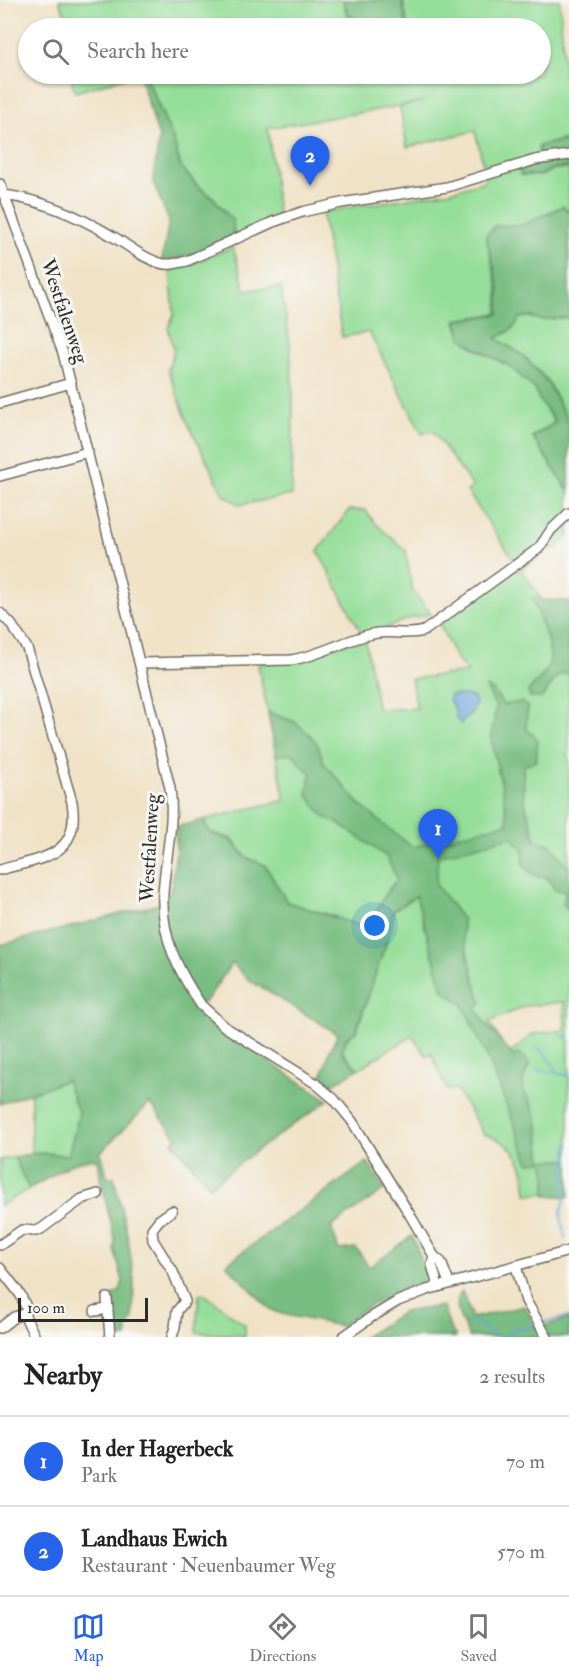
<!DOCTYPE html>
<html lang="en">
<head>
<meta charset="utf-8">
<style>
  body { margin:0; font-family:"IM FELL Double Pica",serif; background:#f2f2f2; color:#222 }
  .scale { position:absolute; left:18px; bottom:15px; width:130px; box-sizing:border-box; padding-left:6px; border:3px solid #2b2b2b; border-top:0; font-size:16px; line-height:21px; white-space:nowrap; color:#2b2b2b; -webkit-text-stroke:4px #f6f6f2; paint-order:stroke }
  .you { position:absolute; left:375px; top:926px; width:21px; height:21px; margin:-15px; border:4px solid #fff; border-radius:50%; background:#1a73e8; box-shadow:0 0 0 9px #1a73e833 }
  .badge { display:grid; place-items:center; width:39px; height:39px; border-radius:50%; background:#2563eb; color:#fff; font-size:20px; font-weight:700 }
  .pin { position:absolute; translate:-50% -50px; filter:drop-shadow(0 2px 3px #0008) }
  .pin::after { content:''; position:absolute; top:32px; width:21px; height:18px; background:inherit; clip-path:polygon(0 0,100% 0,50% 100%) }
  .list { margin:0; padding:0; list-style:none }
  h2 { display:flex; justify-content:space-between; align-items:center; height:78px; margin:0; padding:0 24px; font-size:26px }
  h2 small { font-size:20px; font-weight:400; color:#767676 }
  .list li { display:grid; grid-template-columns:39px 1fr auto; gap:18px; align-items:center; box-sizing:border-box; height:90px; padding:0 24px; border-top:2px solid #e0e0e0 }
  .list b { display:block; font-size:22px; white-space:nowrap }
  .list p { margin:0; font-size:20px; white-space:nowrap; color:#767676 }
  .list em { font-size:20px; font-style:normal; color:#767676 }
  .icon { flex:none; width:33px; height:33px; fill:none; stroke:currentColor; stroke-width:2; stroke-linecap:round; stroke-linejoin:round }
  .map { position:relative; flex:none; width:569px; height:1337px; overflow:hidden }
  .search { position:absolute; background:#fff; box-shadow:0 2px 4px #0004; left:18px; right:18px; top:18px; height:66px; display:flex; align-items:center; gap:15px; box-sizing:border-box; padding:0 21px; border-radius:33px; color:#767676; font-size:22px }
  .sheet { height:258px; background:#fff }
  nav { display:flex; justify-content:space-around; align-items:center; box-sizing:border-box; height:84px; border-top:2px solid #e0e0e0; background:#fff; font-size:16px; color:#767676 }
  nav a { display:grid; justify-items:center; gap:3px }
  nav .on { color:#2563eb }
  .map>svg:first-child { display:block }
  .green { fill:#95de99; stroke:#608462; stroke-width:1.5; fill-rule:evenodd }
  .forest { fill:#78bd81; stroke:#527456; stroke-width:1.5 }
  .water { fill:#6ba4da; stroke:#4b6882; stroke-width:1.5 }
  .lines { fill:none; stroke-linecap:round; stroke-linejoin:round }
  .stream { stroke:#6ba4da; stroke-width:2 }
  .minor-casing { stroke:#706b61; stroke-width:12 }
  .minor { stroke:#fff; stroke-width:9 }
  .labels { text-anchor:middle; stroke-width:6; stroke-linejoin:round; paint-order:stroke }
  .street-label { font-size:20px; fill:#2b2b2b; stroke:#f6f6f2 }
</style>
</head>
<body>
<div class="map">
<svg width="569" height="1337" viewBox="0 0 569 1337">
  <rect width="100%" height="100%" fill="#f6f6f2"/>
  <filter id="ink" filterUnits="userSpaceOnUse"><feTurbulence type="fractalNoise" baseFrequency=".0167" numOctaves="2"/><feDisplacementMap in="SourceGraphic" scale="12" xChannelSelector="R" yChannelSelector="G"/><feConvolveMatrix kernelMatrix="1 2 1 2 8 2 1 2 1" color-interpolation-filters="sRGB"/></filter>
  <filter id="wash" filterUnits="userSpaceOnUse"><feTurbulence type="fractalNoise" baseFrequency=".008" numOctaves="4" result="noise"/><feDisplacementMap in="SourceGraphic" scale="24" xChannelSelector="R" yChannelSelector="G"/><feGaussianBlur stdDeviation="1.35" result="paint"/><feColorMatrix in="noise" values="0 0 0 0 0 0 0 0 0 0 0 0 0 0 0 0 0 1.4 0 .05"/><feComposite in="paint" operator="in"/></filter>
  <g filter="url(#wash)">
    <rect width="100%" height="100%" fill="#f0e2c6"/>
    <!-- green -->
    <g class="green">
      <polygon points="59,0 343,0 346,13 361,28 71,28"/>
      <path d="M403 0H560L565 87H569V141L562 140 538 146 539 156 527 158 521 167 520 175 541 176 555 169 569 168V213L563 206 523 225 495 226 486 236 498 289V313L456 320 461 338 476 349 509 366 535 389 540 401 555 422 532 437 569 492V536L554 550 549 548 539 558 521 570 569 637V1193H567L527 1194C525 1162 516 1144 484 1134L456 1089 447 1090 431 1053 427 1056 412 1036 358 1069 342 1051 347 1038 357 1031 374 979 336 917 286 902 265 865 246 857 232 839 210 832 203 820 285 800 258 665 365 639 378 710 417 708 411 679 468 672 457 660 440 625 515 568 518 572 521 570 467 491 473 487 433 431 422 434 369 332 342 337 322 212 451 191 485 181V171L475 131 407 147 400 107 423 101 400 106 268 128 278 215 234 236 233 221 213 197 198 186 181 167 173 139 145 74H416L419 81 417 74H540V28H408ZM564 1002 565 1030 533 1034 509 1054 489 1022 525 1006Z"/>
      <polygon points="70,74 138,74 75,92"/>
      <polygon points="233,247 245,290 281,287 290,343 293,399 292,495 240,505 224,495 188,423 168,370 174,350 168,328 174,315 170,269 186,266"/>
      <path d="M529 317 541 320 569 317V422L547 380 523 355 496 338C507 334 516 329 519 318Z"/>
      <polygon points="349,510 365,510 376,524 406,551 412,590 431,614 411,618 363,636 318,551"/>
      <polygon points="66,1080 79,1114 68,1156 49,1153 31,1153 31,1093"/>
      <polygon points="14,1157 29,1189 0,1206 0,1160"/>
      <polygon points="203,1293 245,1325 245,1336 196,1332 199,1295"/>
    </g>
    <!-- forest -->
    <g class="forest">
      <polygon points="344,0 402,0 407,28 363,28 347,12"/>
      <path d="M139 74H145L173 139 181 167 198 187 213 198 233 221V236C210 247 188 261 162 260L169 221 153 182 159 138Z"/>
      <polygon points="562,141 569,142 569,167 554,168 540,175 520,175 522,167 539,156 539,146"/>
      <path d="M563 206 569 213V317L541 320 530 316 519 318C515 329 506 333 496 338L523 356 546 380 569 423V492L533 437 556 422 540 401 535 389 509 366 476 348 461 338 457 320 499 314V289L486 236 495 226 523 225Z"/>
      <path d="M532 597H539L541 600 569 601V673L560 674 541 698 530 697 528 691C536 683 548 672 550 660 552 646 537 612 532 597Z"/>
      <path d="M486 687 494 691 503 705 521 702 528 707 526 728 538 740 536 761 523 766 524 800 536 840 551 845 568 867 569 874V910L563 904 566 891 555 890 547 877C535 879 530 873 523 864 525 848 521 846 510 837L438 856 436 885 463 920V937L479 995 482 1002 476 1007 485 1023 513 1056 521 1054 530 1064C514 1092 530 1093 536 1117 540 1131 540 1146 542 1160H569V1197L546 1195V1175L543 1161 529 1163 490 1063 463 1005 443 990 416 896 394 910 391 929 356 1031 347 1038 341 1051 358 1069 331 1085 321 1078 330 1050 338 1034 249 980 232 963 206 1001 193 1008 266 1060 328 1100 256 1151 210 1186 172 1142 177 1138 150 1103 100 1153 103 1159 107 1177H114L128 1238 134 1280 133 1318 126 1332 128 1333 127 1337H113L110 1297 120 1291 123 1281 114 1249 115 1240 100 1178 99 1161 92 1158 71 1164 29 1189 14 1157C33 1152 49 1153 68 1156L79 1114 66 1080 0 1104V945L159 904 170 893 176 852V827L203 820 210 833 231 840 245 857 265 865 287 902 364 927 371 921 386 893 397 879 387 857 338 823 324 817 307 794 311 773 300 764 294 754 276 755 268 712 295 722 311 736 318 745 324 763 361 806 412 847 508 823 503 792 491 738 496 707Z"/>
      <polygon points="367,1162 385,1189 331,1227 339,1250 356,1248 369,1267 412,1236 425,1268 425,1280 371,1305 340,1326 282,1314 270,1309 226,1264"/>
      <path d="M462 1291 472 1318 525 1306 536 1328 569 1319V1337H469C462 1321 451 1306 462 1291Z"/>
      <polygon points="443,1306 450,1328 456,1337 364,1337 403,1312"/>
    </g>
    <!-- water -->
    <polygon class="water" points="450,695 466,695 474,698 476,703 473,711 461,724 456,719 455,710 449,700"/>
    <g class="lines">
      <!-- stream -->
      <g class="stream">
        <polyline points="563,1036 569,1038"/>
        <path d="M537 1048C547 1052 553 1064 557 1073"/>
        <polyline points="537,1070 557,1073 569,1076"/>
        <path d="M565 1239C564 1225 557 1214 565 1201L564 1166 568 1157 567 1147 569 1145"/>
        <polyline points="544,1322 569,1317"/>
        <polyline points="469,1324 478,1323 497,1337"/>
        <polyline points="506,1337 515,1327 524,1329 536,1324"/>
      </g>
    </g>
  </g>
  <g filter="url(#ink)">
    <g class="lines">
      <!-- minor casing -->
      <g class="minor-casing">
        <g id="minor">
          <path d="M0 184 63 353 170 788C175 823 165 858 163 894 161 938 178 970 201 1005L225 1027 315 1083 334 1099 352 1121 410 1215 434 1256 441 1262 449 1283"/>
          <path d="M4 195C41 200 80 217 112 236 128 245 142 258 160 263 169 266 178 263 187 261L273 222 302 212 341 203 447 187 535 160 569 155"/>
          <polyline points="0,403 71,383"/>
          <polyline points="0,476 88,452"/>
          <path d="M0 613 11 624 27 648 72 802C81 857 41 858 0 870"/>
          <path d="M140 663 291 660C320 656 344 640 372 634 390 630 406 636 424 631L539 548 551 530 569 513"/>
          <polyline points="172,1211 159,1220 152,1229 153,1240 173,1272 185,1301 177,1311 175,1327 172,1337"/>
          <polyline points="0,1245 22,1230 36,1231 41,1229 82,1199 98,1194"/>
          <polyline points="434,1256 432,1265 438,1286"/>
          <polyline points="516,1266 526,1301 547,1337"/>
          <polyline points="0,1268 20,1294 27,1309 24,1314 14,1317 0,1328"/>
          <polyline points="107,1298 110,1337"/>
          <polyline points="95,1311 108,1309"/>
          <polyline points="24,1314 35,1337"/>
          <polyline points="343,1337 370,1318 398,1301 427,1290 569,1251"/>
        </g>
      </g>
      <!-- minor -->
      <use href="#minor" class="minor"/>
    </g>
  </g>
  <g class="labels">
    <!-- street labels -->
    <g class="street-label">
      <text transform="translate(65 311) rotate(71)" y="7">Westfalenweg</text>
      <text transform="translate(149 848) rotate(-87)" y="7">Westfalenweg</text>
    </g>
  </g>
</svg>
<div class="scale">100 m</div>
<div class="you"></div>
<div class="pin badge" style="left:438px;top:859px">1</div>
<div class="pin badge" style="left:310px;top:186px">2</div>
<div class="search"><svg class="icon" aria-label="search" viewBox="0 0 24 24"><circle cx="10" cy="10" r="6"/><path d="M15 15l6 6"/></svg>Search here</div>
</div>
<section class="sheet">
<h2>Nearby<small>2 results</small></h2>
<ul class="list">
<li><span class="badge">1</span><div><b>In der Hagerbeck</b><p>Park</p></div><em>70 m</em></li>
<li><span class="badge">2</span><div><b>Landhaus Ewich</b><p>Restaurant · Neuenbaumer Weg</p></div><em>570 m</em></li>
</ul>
</section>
<nav>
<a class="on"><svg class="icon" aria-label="map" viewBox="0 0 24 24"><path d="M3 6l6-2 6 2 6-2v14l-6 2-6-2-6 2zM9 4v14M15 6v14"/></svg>Map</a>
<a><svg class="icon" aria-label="directions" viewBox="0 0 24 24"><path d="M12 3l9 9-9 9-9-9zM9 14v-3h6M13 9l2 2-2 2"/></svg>Directions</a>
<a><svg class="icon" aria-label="saved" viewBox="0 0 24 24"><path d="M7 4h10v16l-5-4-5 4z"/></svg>Saved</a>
</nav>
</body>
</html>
